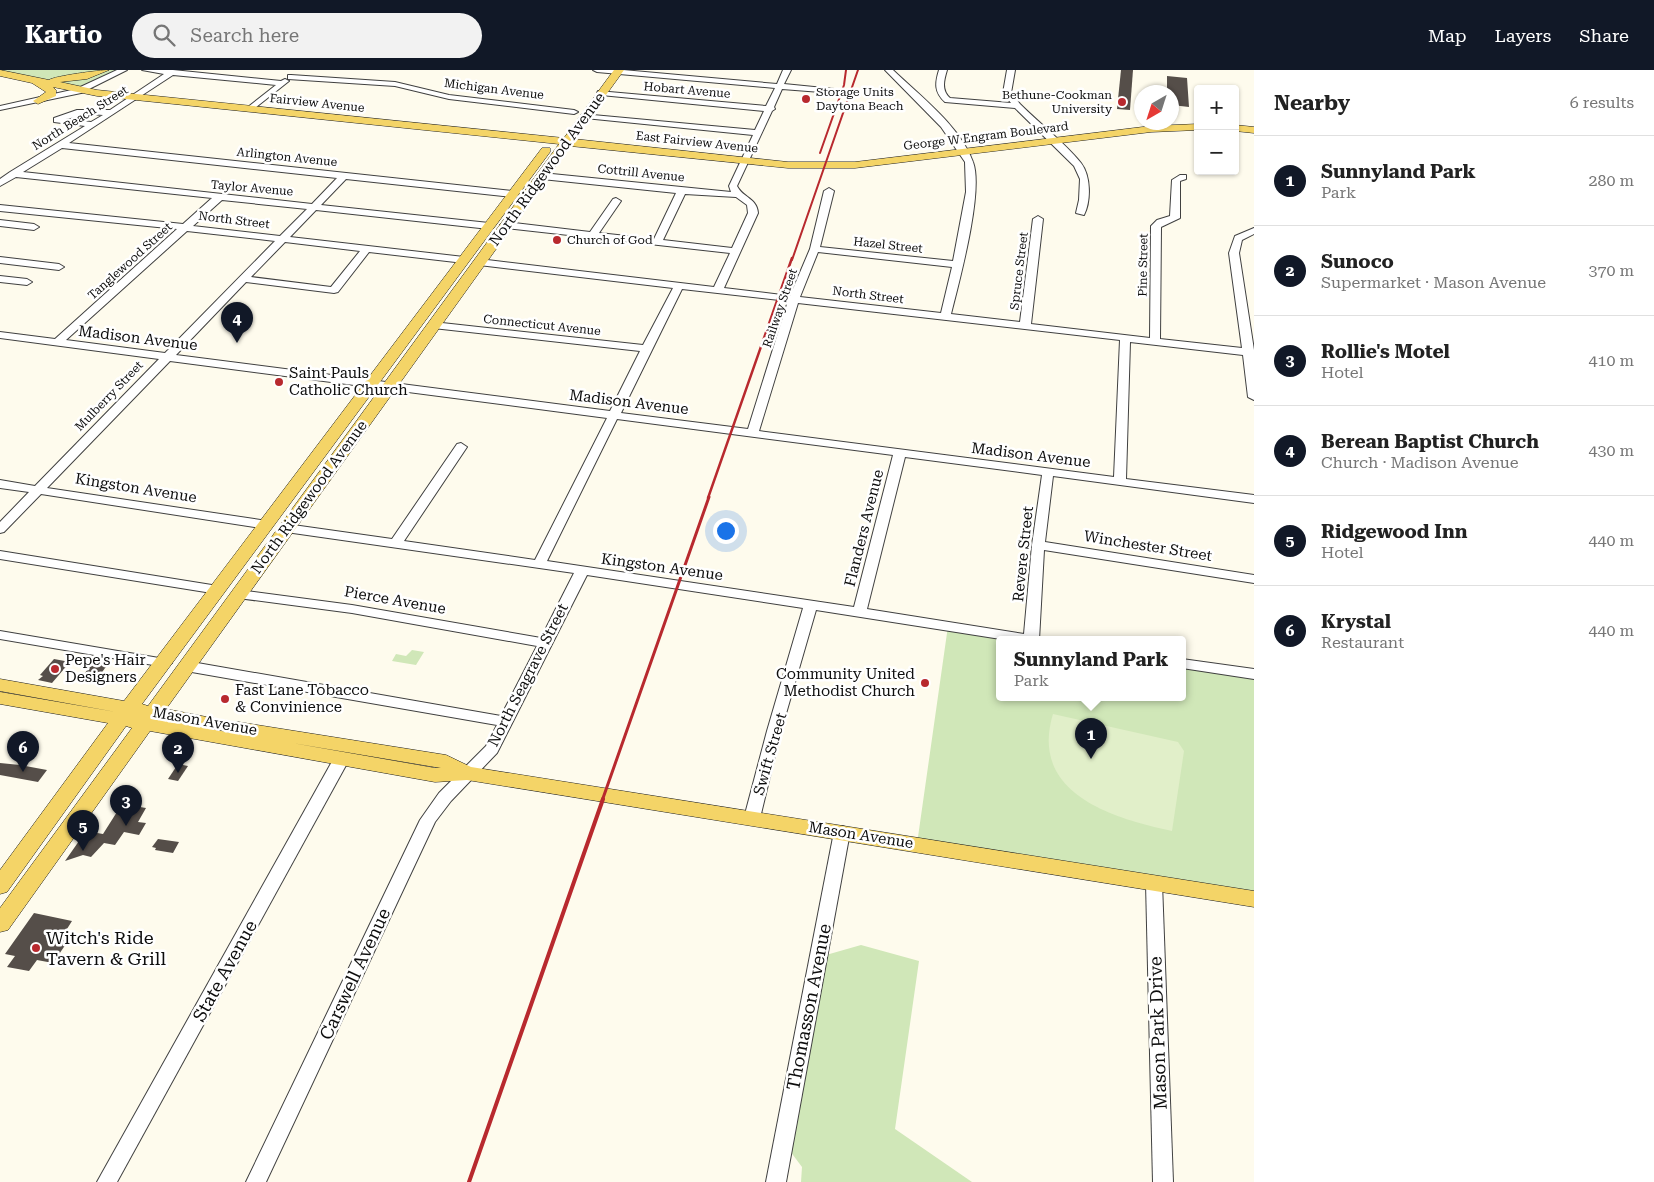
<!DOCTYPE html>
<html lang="en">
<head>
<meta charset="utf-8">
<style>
  body { margin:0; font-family:"Roboto Serif",serif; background:#f2f2f2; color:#222 }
  .controls { position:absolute; right:15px; top:15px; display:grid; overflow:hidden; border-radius:5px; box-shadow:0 1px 4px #0004 }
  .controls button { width:45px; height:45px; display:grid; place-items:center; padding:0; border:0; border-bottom:1px solid #e0e0e0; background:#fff; color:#222; font:25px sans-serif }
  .compass { position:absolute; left:1134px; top:15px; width:45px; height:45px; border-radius:50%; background:#fff; box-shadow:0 1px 4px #0004; rotate:219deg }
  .you { position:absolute; left:725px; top:460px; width:18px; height:18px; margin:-12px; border:4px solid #fff; border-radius:50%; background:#1a73e8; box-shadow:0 0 0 8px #1a73e833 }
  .badge { display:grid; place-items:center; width:32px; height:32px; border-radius:50%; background:#111827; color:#fff; font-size:16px; font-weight:700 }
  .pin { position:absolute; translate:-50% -41px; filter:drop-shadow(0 1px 2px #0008) }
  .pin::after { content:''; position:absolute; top:26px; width:18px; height:15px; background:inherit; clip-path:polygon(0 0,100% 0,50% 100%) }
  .popup { position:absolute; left:996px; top:566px; width:190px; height:65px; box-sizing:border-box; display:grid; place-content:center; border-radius:5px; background:#fff; filter:drop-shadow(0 1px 4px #0005); font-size:16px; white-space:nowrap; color:#767676 }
  .popup b { font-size:19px; color:#222 }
  .popup::after { content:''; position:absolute; left:50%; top:100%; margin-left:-10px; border:10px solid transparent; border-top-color:#fff }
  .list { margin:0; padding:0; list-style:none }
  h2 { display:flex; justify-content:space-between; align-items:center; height:65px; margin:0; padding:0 20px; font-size:21px }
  h2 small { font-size:16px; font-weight:400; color:#767676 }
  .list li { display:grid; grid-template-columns:32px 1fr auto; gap:15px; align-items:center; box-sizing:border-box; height:90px; padding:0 20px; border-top:1px solid #e0e0e0 }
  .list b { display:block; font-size:19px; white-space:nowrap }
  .list p { margin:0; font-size:16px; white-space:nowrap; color:#767676 }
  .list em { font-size:16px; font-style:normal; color:#767676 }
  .icon { flex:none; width:28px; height:28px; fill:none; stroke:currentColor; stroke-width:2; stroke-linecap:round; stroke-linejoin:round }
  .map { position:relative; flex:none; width:1254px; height:1112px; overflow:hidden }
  header { display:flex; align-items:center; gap:30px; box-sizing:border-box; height:70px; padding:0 25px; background:#111827; color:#fff }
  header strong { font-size:24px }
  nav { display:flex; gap:28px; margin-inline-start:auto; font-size:18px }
  .search { width:350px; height:45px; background:#f2f2f2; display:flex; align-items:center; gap:12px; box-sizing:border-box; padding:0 18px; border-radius:28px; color:#767676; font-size:19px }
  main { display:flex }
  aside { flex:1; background:#fff }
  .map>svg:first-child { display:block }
  .green { fill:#d0e7b8 }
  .pitch { fill:#e1efc9 }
  .building { fill:#554e49 }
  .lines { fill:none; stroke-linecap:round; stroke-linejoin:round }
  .minor-casing { stroke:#404040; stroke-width:2 }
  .major-casing { stroke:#1e1e1e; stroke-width:1 }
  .minor { fill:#fff; fill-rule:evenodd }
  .major { fill:#f4d467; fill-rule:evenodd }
  .rail-far3 { stroke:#b8292e; stroke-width:2 }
  .rail-far2 { stroke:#b8292e; stroke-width:2.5 }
  .rail-far1 { stroke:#b8292e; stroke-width:3 }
  .rail { stroke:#b8292e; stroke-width:4 }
  .poi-dot { fill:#b8292e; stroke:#fff; stroke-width:2 }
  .labels { text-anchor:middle; stroke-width:5; stroke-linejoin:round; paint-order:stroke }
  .far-street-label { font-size:12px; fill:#0d0d0d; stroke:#fff }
  .far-poi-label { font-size:12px; fill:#0d0d0d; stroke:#fff; text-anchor:start }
  .street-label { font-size:15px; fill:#0d0d0d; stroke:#fff }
  .poi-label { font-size:15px; fill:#0d0d0d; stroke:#fff; text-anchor:start }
  .near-poi-label { font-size:18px; fill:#0d0d0d; stroke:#fff; text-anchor:start }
  .near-street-label { font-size:18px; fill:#0d0d0d; stroke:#fff }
</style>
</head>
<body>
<header>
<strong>Kartio</strong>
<div class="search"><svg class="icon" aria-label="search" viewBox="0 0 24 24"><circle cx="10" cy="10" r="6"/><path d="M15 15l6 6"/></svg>Search here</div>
<nav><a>Map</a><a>Layers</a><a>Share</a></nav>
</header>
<main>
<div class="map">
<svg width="1254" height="1112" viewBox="0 0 1254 1112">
  <rect width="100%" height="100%" fill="#fefbed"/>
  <!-- green -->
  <g class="green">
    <polygon points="0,0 123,0 78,21"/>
    <polygon points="948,556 1032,570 1000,570 1000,628 1182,628 1182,593 1254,604 1254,829 917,774"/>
    <polygon points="412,580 424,582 416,595 392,591 396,584 406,586"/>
    <polygon points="861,875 919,891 895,1059 972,1112 801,1112 802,1097 790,1081 826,885"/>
  </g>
  <!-- pitch -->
  <path class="pitch" d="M1053 644 1178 672 1184 681 1172 761C1111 748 1029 723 1053 644Z"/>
  <!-- building -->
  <g class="building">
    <polygon points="1121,0 1133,0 1130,40 1117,39"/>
    <polygon points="1167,6 1187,8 1189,37 1172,35 1172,22 1167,21"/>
    <polygon points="54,589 70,592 52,613 38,610 43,606 40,605"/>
    <polygon points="93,592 108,594 97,609 82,607"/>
    <polygon points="0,693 20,695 47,700 38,712 0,705"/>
    <polygon points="178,694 188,696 178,711 168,709"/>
    <polygon points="122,734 146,738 138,752 146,753 139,765 124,762 115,775 104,773 91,787 83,785 65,791 86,761 103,764"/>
    <polygon points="158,769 179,772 173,783 155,780 156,778 152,777"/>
    <polygon points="34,843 72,851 60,870 68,871 53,893 37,890 29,901 7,897 15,886 5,884"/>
  </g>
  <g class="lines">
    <!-- minor casing -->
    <g class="minor-casing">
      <g id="minor">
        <polygon points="117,0 127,0 81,23 0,40 0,36 76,19"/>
        <path d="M142 0H173L281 11 285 9 289 11 251 41 247 39 248 37 276 15 173 5 69 73 513 121 518 124 513 127 346 109 321 135 489 153 494 156 489 159 316 140 290 167 464 187 469 190 464 193 369 182 338 222 334 223 246 212 176 285 610 341 640 281 433 258 428 255 433 252 643 275 673 218 479 195 474 192 479 189 714 217 730 183 505 158 500 155 505 152 590 162 613 129 616 128 621 131 599 163 654 169 676 123 542 109 538 106 542 103 731 122 729 116 753 65 585 48 581 46 582 44 755 60 764 41 601 25 597 23 598 21 766 36 775 18 597 2 593 0H623L777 14 783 0H791L784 14 834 19 838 21 834 23 782 19 774 37 775 39 772 41 737 116C743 128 757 128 758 143L724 218 790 226 810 179 824 121 829 118 834 121 820 177 953 191 966 122 965 92 941 57 885 0H893C919 25 961 57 973 92 984 121 959 212 951 244L1020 252 1033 149 1038 146 1043 149 1031 254 1150 268 1151 156 1157 150 1170 146 1172 110 1180 105H1186V109L1180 111V148L1161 157 1160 269 1242 278 1229 183 1235 166 1254 158V164L1242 170 1239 183 1254 280V330L1248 327 1243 285 1130 272 1126 409 1254 425V433L1053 406 1045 472 1254 505V513L1044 480 1039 570H1007L816 540 781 661 760 748 758 752H746L744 748 767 661 803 538 587 505 497 683 451 731 435 752 266 1112H246L420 750 439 723 486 676 497 655 186 601 179 596 186 591 501 646 537 576 352 543 238 528 231 524 238 520 352 535 541 568 574 503 286 462 280 458 286 454 392 469 457 374 461 373 467 377 404 471 535 490 607 348 170 291 47 418 267 451 273 455 271 458 267 459 41 424 4 462 0 463V452L29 422 0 418V410L35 416 159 289 0 268V262L55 269 177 159 0 141V135L183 154 212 128 16 107 0 116V109L10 102 85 56 54 52V48L77 40H110L164 4ZM90 44 103 45 91 52 66 49ZM62 78 337 108 312 134 23 102ZM685 124 736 127 747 135 748 143 732 178 663 170ZM222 130 307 139 280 166 193 156ZM187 161 275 171 165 283 66 270ZM285 172 360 181 331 217 251 207ZM818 182 952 197 941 243 800 227ZM682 219 788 231 748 359 621 343ZM798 233 1120 270 1114 407 759 361ZM617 349 893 385 854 537 547 491ZM905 387 1042 405 1032 475 1024 564 867 539Z"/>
        <path d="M939 0H947C944 10 941 20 950 28L1011 33 1003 23 1007 0H1015L1011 23 1020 34C1039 53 1065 73 1081 93 1091 106 1091 131 1084 145L1076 143 1079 130 1080 109 1074 96 1015 38 945 32C934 22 935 13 939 0Z"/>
        <polygon points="291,5 395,12 449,25 574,40 578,42 574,44 449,29 395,16 288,9 288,5"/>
        <polygon points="0,150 34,154 39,157 34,160 0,156"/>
        <polygon points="0,187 59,194 64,197 59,200 0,193"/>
        <polygon points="0,206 27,209 32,212 27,215 0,212"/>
        <polygon points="0,481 218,516 225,520 218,524 0,489"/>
        <polygon points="0,561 165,589 172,593 165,597 0,569"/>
        <polygon points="1182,589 1254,599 1254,609 1182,598"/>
        <polygon points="342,683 347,684 350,688 117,1112 97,1112 334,688 337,684"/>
        <polygon points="842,756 848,758 850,762 786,1112 766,1112 834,762 836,758"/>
        <polygon points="1154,807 1160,809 1162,813 1173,1112 1153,1112 1146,813 1148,809"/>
      </g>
    </g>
    <!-- major casing -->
    <g class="major-casing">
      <g id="major">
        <path d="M0 0 49 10C54 6 100 0 109 0L87 9 60 12 97 20 564 68 614 0H624L574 69 788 92H855L1151 56 1198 54V60L1151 62 855 98H788L570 76 166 639 217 649 219 653 217 657 211 659 232 663 229 658 231 654 238 652 446 685 471 697 1254 821V837L467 710 435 712 150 661 8 860 0 862V838L132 658 126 656 7 822 0 824V800L108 653 0 634V622L116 642 0 621V609L124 631 542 78H550V82L142 634 148 636 559 74 97 26 53 17 56 20V26L38 34 33 31 46 22 32 13 0 6ZM292 673 441 698H435Z"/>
        <polygon points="1235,55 1254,57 1254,63 1235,61"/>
      </g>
    </g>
    <!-- minor -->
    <use href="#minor" class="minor"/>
    <!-- major -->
    <use href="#major" class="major"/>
    <!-- rail-far3 -->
    <g class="rail-far3">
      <polyline points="820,83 844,15 846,0"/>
      <polyline points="792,190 858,0"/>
    </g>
    <!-- rail-far2 -->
    <polyline class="rail-far2" points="708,428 792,188"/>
    <!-- rail-far1 -->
    <polyline class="rail-far1" points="602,731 709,427"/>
    <!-- rail -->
    <polyline class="rail" points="469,1112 603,729"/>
  </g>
  <!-- markers -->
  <g class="poi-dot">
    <circle cx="806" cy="29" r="5"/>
    <circle cx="1122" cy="32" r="5"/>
    <circle cx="557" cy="170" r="5"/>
    <circle cx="279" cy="312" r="5"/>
    <circle cx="55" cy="599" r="5"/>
    <circle cx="925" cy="613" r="5"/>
    <circle cx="225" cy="629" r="5"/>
    <circle cx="36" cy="878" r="5"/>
  </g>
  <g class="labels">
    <!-- far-street labels -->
    <g class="far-street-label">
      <text transform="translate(494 19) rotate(7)" y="4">Michigan Avenue</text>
      <text transform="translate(687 20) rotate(5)" y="4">Hobart Avenue</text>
      <text transform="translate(317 33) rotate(6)" y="4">Fairview Avenue</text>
      <text transform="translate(80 48) rotate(-32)" y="4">North Beach Street</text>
      <text transform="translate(986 66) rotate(-7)" y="4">George W Engram Boulevard</text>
      <text transform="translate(697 72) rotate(6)" y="4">East Fairview Avenue</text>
      <text transform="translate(287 87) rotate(6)" y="4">Arlington Avenue</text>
      <text transform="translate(641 103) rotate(6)" y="4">Cottrill Avenue</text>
      <text transform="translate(252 118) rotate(5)" y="4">Taylor Avenue</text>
      <text transform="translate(234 150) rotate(7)" y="4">North Street</text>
      <text transform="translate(888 175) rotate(6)" y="4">Hazel Street</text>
      <text transform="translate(130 191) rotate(-42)" y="4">Tanglewood Street</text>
      <text transform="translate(1143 195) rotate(-89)" y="4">Pine Street</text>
      <text transform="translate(1019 201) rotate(-83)" y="4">Spruce Street</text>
      <text transform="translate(868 225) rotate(7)" y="4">North Street</text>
      <text transform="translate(780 238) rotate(-71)" y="4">Railway Street</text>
      <text transform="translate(542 255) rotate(6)" y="4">Connecticut Avenue</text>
      <text transform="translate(109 326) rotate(-46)" y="4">Mulberry Street</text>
    </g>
    <!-- far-poi labels -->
    <g class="far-poi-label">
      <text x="816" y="26">Storage Units<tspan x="816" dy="14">Daytona Beach</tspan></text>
      <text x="1112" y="29" text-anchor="end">Bethune-Cookman<tspan x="1112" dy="14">University</tspan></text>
      <text x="567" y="174">Church of God</text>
    </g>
    <!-- street labels -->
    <g class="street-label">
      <text transform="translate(547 99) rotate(-54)" y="5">North Ridgewood Avenue</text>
      <text transform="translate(138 268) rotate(7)" y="5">Madison Avenue</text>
      <text transform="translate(629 332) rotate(7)" y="5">Madison Avenue</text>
      <text transform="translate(1031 385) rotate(7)" y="5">Madison Avenue</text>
      <text transform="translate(136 418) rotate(9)" y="5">Kingston Avenue</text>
      <text transform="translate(309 427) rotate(-54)" y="5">North Ridgewood Avenue</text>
      <text transform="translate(864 458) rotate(-76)" y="5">Flanders Avenue</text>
      <text transform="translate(1148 476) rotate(9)" y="5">Winchester Street</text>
      <text transform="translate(1023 484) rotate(-84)" y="5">Revere Street</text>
      <text transform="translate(662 497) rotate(8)" y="5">Kingston Avenue</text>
      <text transform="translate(395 530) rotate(10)" y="5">Pierce Avenue</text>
      <text transform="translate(528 605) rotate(-63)" y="5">North Seagrave Street</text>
      <text transform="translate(205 651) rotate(10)" y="5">Mason Avenue</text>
      <text transform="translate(770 684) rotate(-74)" y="5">Swift Street</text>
      <text transform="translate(861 765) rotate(9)" y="5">Mason Avenue</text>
    </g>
    <!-- poi labels -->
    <g class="poi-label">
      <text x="289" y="308">Saint Pauls<tspan x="289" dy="17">Catholic Church</tspan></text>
      <text x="65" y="595">Pepe's Hair<tspan x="65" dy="17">Designers</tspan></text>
      <text x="915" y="609" text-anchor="end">Community United<tspan x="915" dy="17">Methodist Church</tspan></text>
      <text x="235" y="625">Fast Lane Tobacco<tspan x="235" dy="17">&amp; Convinience</tspan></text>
    </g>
    <!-- near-poi labels -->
    <g class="near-poi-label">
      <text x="46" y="874">Witch's Ride<tspan x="46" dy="21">Tavern &amp; Grill</tspan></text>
    </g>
    <!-- near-street labels -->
    <g class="near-street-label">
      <text transform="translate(225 901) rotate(-61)" y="6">State Avenue</text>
      <text transform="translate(355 904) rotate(-65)" y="6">Carswell Avenue</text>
      <text transform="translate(809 937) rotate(-79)" y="6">Thomasson Avenue</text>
      <text transform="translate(1158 963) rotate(-92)" y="6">Mason Park Drive</text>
    </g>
  </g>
</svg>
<div class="controls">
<button>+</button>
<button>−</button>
</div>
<svg class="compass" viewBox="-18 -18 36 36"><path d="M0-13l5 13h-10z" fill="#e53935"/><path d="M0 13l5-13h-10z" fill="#767676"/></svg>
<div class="you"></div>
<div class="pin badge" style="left:1091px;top:689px">1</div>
<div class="popup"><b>Sunnyland Park</b>Park</div>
<div class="pin badge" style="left:178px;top:703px">2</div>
<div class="pin badge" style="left:126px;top:756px">3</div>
<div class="pin badge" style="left:237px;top:273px">4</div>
<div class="pin badge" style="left:83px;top:781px">5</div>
<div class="pin badge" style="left:23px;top:702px">6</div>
</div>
<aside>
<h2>Nearby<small>6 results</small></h2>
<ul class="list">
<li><span class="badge">1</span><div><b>Sunnyland Park</b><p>Park</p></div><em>280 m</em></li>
<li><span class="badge">2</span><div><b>Sunoco</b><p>Supermarket · Mason Avenue</p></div><em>370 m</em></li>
<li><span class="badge">3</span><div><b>Rollie's Motel</b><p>Hotel</p></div><em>410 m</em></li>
<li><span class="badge">4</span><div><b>Berean Baptist Church</b><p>Church · Madison Avenue</p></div><em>430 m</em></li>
<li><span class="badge">5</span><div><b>Ridgewood Inn</b><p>Hotel</p></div><em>440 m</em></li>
<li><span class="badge">6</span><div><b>Krystal</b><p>Restaurant</p></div><em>440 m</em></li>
</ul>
</aside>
</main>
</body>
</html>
